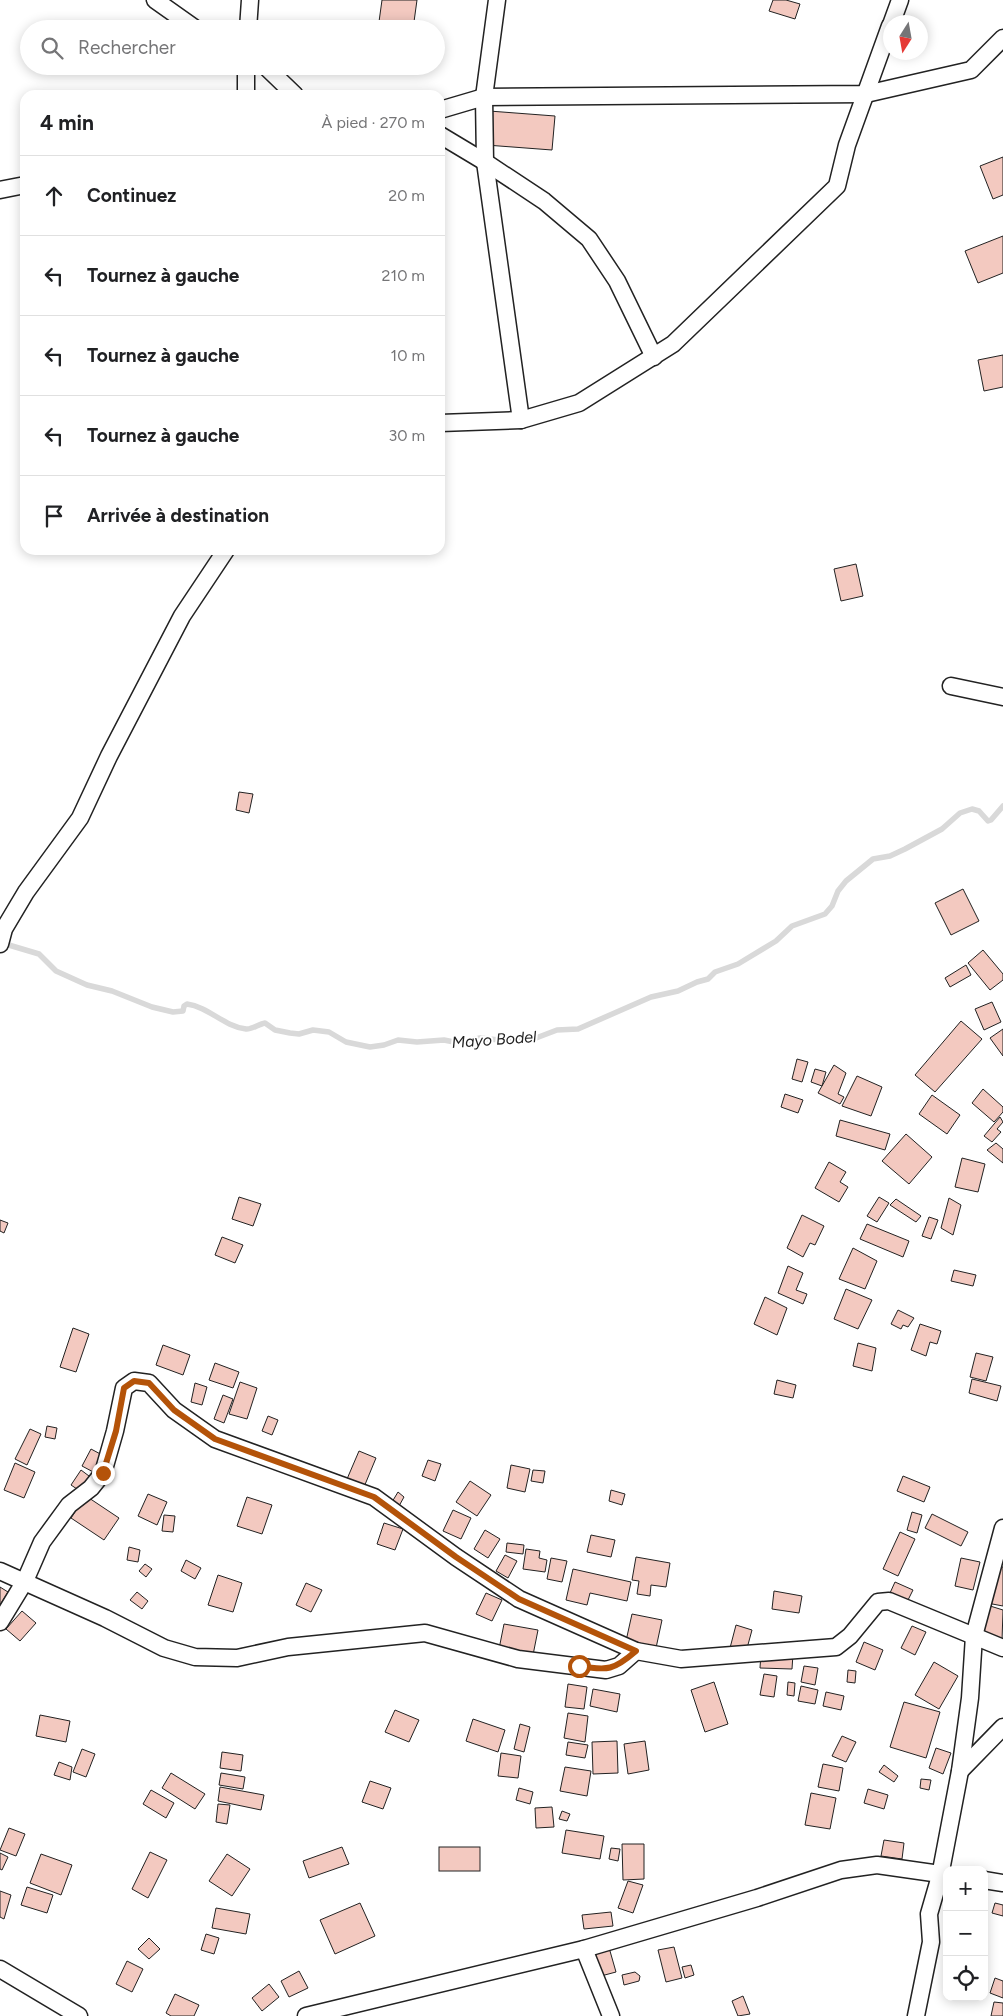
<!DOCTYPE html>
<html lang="fr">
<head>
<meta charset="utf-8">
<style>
  body { margin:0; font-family:Figtree,sans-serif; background:#f2f2f2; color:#202124 }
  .controls { position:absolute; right:15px; bottom:15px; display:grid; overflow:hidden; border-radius:10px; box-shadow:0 2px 12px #0003 }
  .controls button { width:45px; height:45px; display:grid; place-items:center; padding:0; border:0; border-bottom:1px solid #e0e0e0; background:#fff; color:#202124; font:25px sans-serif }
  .compass { position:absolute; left:883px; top:15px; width:45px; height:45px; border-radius:50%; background:#fff; box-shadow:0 2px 12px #0003; rotate:191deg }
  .stop { position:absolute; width:15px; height:15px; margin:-11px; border:4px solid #b45309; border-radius:50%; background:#fff }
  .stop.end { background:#b45309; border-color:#fff; box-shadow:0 1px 5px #0008 }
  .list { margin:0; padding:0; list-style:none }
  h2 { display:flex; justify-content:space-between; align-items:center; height:65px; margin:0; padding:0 20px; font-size:21px }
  h2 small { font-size:16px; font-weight:400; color:#757577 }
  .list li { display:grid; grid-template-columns:32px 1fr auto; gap:15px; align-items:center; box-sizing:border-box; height:80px; padding:0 20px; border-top:1px solid #e0e0e0 }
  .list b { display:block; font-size:19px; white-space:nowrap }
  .list em { font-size:16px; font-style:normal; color:#757577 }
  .icon { flex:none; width:28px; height:28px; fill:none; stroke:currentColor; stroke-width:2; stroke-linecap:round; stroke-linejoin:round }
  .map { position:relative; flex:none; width:1003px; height:2016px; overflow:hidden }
  .search { position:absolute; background:#fff; box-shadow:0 2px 12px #0003; left:20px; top:20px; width:425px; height:55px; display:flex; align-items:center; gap:12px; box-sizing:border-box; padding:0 18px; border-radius:28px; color:#757577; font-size:19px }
  .panel { position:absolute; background:#fff; box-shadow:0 2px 12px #0003; left:20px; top:90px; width:425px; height:465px; border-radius:15px }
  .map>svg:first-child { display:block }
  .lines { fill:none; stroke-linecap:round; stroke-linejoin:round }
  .stream { stroke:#d9d9d9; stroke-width:5.5 }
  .building { fill:#f3c9c0; stroke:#222 }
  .minor-casing { stroke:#222; stroke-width:19 }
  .minor { stroke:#fff; stroke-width:16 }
  .route { stroke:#b45309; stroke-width:6 }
  .labels { text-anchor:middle; stroke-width:4; stroke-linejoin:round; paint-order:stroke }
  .water-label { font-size:16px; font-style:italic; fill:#222; stroke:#fff }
</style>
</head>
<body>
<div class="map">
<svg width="1003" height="2016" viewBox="0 0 1003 2016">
  <rect width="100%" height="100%" fill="#fff"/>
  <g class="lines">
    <!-- stream -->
    <path class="stream" d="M2 943 39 954 56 971 87 985 112 991 152 1007 173 1012 183 1011 184 1006 187 1004C209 1007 223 1026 246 1029 251 1030 259 1024 265 1023L275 1030 290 1033 299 1034 313 1030 329 1032 346 1042 370 1047 384 1045 398 1040 417 1042 444 1040 459 1043 480 1038 509 1041 536 1038 557 1030 578 1029 651 997 678 991 697 982 708 979 715 972 738 964 776 941 792 926 825 914 832 906 838 891 846 881 873 859 890 856 905 849 942 829 960 813 972 809 979 811 988 821 991 820 1003 806"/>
  </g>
  <!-- building -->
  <g class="building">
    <polygon points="382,0 417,0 413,29 378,29"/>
    <polygon points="773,0 786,0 800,4 795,19 769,11"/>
    <polygon points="373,66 408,66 407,71"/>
    <polygon points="489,111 555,116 552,150 486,145"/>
    <polygon points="1003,157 1003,195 993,199 980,166"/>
    <polygon points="1003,236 1003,273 978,283 965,251"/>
    <polygon points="1003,355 1003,387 984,391 978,360"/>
    <polygon points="856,564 863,596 841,601 834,569"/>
    <polygon points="239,792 253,794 249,813 236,810"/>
    <polygon points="963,889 979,921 951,935 935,903"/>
    <polygon points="983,950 1003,974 1003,980 990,990 968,963"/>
    <polygon points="966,965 971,975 950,987 945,978"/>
    <polygon points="992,1002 1001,1022 984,1030 975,1009"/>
    <polygon points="961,1021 982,1039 935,1092 915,1075"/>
    <polygon points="1003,1029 1003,1056 990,1038"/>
    <polygon points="797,1059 808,1062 802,1082 792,1079"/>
    <polygon points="834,1065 846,1073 838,1094 844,1097 840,1104 818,1093"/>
    <polygon points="815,1069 826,1072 822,1086 811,1082"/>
    <polygon points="857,1076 882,1087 871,1116 842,1106"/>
    <polygon points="983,1089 1003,1107 1003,1112 994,1122 972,1103"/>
    <polygon points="785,1094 803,1100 798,1113 781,1107"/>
    <polygon points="932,1095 960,1115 947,1134 919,1114"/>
    <polygon points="1000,1117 1003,1122 997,1129 1001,1132 992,1142 984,1136"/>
    <polygon points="840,1120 890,1134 885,1150 836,1136"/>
    <polygon points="906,1134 932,1157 909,1184 882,1161"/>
    <polygon points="996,1143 1003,1149 1003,1163 987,1150"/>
    <polygon points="962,1158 985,1164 978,1192 955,1187"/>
    <polygon points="829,1162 846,1172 840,1182 848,1187 839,1202 815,1188"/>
    <polygon points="239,1197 261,1204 253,1226 232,1219"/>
    <polygon points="879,1197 889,1203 877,1222 867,1216"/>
    <polygon points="949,1198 961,1205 953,1235 941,1228"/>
    <polygon points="896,1199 921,1216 916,1222 890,1205"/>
    <polygon points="802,1215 824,1226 815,1245 810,1243 803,1257 787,1248"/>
    <polygon points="929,1217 938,1220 931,1239 922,1236"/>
    <polygon points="0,1220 8,1223 4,1233 0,1231"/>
    <polygon points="867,1224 909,1241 903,1257 860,1239"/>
    <polygon points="222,1237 243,1245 235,1263 215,1255"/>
    <polygon points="853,1248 877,1261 865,1289 839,1279"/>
    <polygon points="788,1266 803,1273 796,1290 807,1294 803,1304 778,1293"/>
    <polygon points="954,1270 976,1275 973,1286 951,1281"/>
    <polygon points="846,1289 872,1300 858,1329 834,1319"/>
    <polygon points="765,1297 787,1308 777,1335 754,1324"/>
    <polygon points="898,1310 914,1318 908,1327 903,1325 901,1329 891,1324"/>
    <polygon points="920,1324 941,1331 937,1344 930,1342 926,1356 911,1350"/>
    <polygon points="73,1328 89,1334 76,1372 60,1367"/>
    <polygon points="858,1343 876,1348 872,1371 853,1366"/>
    <polygon points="163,1345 190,1355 183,1375 156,1365"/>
    <polygon points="976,1353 993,1357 986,1381 970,1377"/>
    <polygon points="215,1363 239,1372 233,1388 209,1380"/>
    <polygon points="972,1379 1001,1386 997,1401 969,1393"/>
    <polygon points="777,1380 796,1385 793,1398 774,1394"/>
    <polygon points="240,1382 257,1388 247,1419 229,1414"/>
    <polygon points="195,1383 207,1387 202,1405 191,1402"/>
    <polygon points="223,1395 233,1399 224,1423 214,1419"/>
    <polygon points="268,1416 278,1420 272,1435 262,1431"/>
    <polygon points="47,1426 57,1428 55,1439 45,1437"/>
    <polygon points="30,1429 41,1434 27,1465 15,1459"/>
    <polygon points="91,1449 106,1457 97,1474 82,1466"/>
    <polygon points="359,1451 376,1458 364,1487 347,1479"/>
    <polygon points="428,1460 441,1464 435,1481 422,1476"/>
    <polygon points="15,1463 35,1472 24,1498 4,1490"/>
    <polygon points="511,1465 530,1469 525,1492 507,1488"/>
    <polygon points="81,1470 93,1479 83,1493 71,1485"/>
    <polygon points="533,1470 545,1471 543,1483 531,1481"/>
    <polygon points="903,1476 930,1487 924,1502 897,1491"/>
    <polygon points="470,1481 491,1495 477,1516 456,1502"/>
    <polygon points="611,1490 625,1494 622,1505 609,1501"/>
    <polygon points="398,1492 404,1497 399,1506 392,1502"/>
    <polygon points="148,1494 167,1502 157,1525 138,1516"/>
    <polygon points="86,1496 119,1518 104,1540 71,1518"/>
    <polygon points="247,1497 272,1505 262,1534 237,1526"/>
    <polygon points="453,1510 471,1518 461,1539 443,1531"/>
    <polygon points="912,1512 922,1515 917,1533 907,1530"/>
    <polygon points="932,1514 968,1532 961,1546 925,1528"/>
    <polygon points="164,1515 175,1516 173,1532 162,1531"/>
    <polygon points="384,1523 403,1529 395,1550 377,1544"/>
    <polygon points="485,1530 500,1539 488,1558 474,1549"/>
    <polygon points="900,1532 915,1539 898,1576 883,1569"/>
    <polygon points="591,1535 615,1540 611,1557 587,1552"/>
    <polygon points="507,1543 524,1545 523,1554 506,1552"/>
    <polygon points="129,1547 140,1550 138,1562 127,1560"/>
    <polygon points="526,1549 540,1551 539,1558 547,1560 545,1572 523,1569"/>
    <polygon points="505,1555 517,1561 508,1578 496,1571"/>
    <polygon points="636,1557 670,1563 666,1587 651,1585 650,1596 637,1594 639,1581 632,1580"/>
    <polygon points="551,1558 567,1561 562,1582 547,1579"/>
    <polygon points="961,1558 980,1562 973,1590 955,1586"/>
    <polygon points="186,1560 201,1568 195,1579 181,1571"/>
    <polygon points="145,1564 152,1569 146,1577 139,1571"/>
    <polygon points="994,1566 1003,1567 1003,1606 987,1603"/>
    <polygon points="573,1569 631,1582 627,1601 590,1593 587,1605 566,1600"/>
    <polygon points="218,1575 242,1583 233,1612 208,1605"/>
    <polygon points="895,1582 913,1590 907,1602 890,1593"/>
    <polygon points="306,1583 322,1590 311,1612 296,1605"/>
    <polygon points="0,1587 8,1592 0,1605"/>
    <polygon points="774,1591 802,1596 799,1613 772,1609"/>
    <polygon points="137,1592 148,1601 142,1609 130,1600"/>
    <polygon points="486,1593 502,1600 492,1621 476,1614"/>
    <polygon points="987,1605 1003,1610 1002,1641 978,1633"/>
    <polygon points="22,1611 36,1623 20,1641 6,1629"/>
    <polygon points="632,1614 662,1620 656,1648 626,1641"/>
    <polygon points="504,1624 538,1630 533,1655 499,1649"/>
    <polygon points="736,1625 752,1630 746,1652 730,1648"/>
    <polygon points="912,1626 926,1632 915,1655 901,1648"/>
    <polygon points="864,1642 883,1650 875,1670 856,1662"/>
    <polygon points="761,1653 793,1654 792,1669 760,1668"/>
    <polygon points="934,1662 958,1676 939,1709 915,1695"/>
    <polygon points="804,1666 818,1668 815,1685 801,1682"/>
    <polygon points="848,1670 856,1671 855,1683 847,1682"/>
    <polygon points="764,1674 777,1676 774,1697 760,1695"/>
    <polygon points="714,1682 728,1724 705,1732 691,1690"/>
    <polygon points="788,1682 795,1683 794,1696 787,1695"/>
    <polygon points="568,1684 587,1687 584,1709 565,1707"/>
    <polygon points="801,1686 818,1690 815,1704 798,1701"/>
    <polygon points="593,1689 620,1694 617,1712 590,1706"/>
    <polygon points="826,1692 844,1696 841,1710 823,1706"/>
    <polygon points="904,1702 940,1712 926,1758 890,1747"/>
    <polygon points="395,1710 419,1720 409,1742 385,1732"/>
    <polygon points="568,1713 588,1716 585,1742 564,1738"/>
    <polygon points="40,1715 70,1721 66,1742 36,1736"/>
    <polygon points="473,1719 505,1730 498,1752 466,1741"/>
    <polygon points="520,1724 530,1727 524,1752 514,1749"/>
    <polygon points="842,1736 856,1742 846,1762 832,1756"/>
    <polygon points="617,1741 618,1773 593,1774 592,1742"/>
    <polygon points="645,1741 649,1770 628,1774 624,1744"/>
    <polygon points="568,1742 588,1745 585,1758 566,1755"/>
    <polygon points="936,1748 951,1753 943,1774 929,1768"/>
    <polygon points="82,1749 95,1754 86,1777 73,1772"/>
    <polygon points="222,1752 243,1755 241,1771 220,1768"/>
    <polygon points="501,1753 521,1756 518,1778 498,1776"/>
    <polygon points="59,1762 72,1767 70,1780 54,1775"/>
    <polygon points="823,1764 843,1768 839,1791 818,1787"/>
    <polygon points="884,1765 898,1776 894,1782 879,1772"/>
    <polygon points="565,1767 591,1771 587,1796 560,1791"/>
    <polygon points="171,1773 205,1794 195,1809 162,1788"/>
    <polygon points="221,1773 245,1777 243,1789 219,1785"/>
    <polygon points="921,1779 931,1780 929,1790 920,1788"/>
    <polygon points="370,1781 391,1788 383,1809 362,1802"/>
    <polygon points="220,1787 264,1795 261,1810 218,1801"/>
    <polygon points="519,1788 533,1792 530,1804 516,1800"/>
    <polygon points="868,1789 888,1795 884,1809 864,1803"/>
    <polygon points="151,1790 174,1803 166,1818 143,1804"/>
    <polygon points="811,1793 836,1798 830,1829 805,1825"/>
    <polygon points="218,1804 230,1805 227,1824 216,1822"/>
    <polygon points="552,1807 554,1827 536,1828 535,1808"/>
    <polygon points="562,1811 570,1814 567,1821 559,1819"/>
    <polygon points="9,1828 25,1834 16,1856 0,1850"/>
    <polygon points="566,1830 604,1836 600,1859 562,1853"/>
    <polygon points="884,1840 904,1843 902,1859 881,1856"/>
    <polygon points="622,1844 644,1844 644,1879 623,1880"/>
    <polygon points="342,1847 349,1864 309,1878 303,1861"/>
    <rect x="439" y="1847" width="41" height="24"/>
    <polygon points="611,1848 620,1849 618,1861 609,1859"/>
    <polygon points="150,1852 167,1860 148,1898 132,1889"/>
    <polygon points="0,1853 8,1857 2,1870 0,1869"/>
    <polygon points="41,1854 72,1865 61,1895 30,1883"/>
    <polygon points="227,1854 250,1869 232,1896 209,1881"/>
    <polygon points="628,1881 643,1885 633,1913 618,1908"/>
    <polygon points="27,1887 53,1895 47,1913 21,1905"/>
    <polygon points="0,1891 11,1895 4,1919 0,1917"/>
    <polygon points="360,1903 375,1936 335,1954 320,1920"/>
    <polygon points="995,1903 1003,1905 1003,1916 992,1913"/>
    <polygon points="216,1908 250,1914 246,1934 212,1928"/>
    <polygon points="611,1912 613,1926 584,1929 582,1915"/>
    <polygon points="206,1934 219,1938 214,1954 201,1950"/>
    <polygon points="149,1938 160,1949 149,1959 138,1949"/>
    <polygon points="608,1944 616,1972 601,1976 593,1948"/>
    <polygon points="674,1947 682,1978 666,1982 658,1950"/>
    <polygon points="127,1961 143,1969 132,1992 116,1984"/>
    <polygon points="691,1965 694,1975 685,1978 682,1967"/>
    <polygon points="299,1971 308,1988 289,1997 281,1981"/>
    <polygon points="635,1972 640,1976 639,1981 624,1985 622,1975"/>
    <polygon points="995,1978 1003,1981 1003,1998 990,1993"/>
    <polygon points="269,1984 279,1997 262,2011 252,1998"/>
    <polygon points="175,1994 199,2005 194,2016 171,2016 166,2013"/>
    <polygon points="743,1996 750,2014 738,2016 732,2001"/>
    <polygon points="994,2002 1003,2003 1003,2016 991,2016"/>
  </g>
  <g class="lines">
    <!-- minor casing -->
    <g class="minor-casing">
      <g id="minor">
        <polyline points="155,0 196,29"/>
        <polyline points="497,0 484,97 485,162 521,420"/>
        <polyline points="892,22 900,0"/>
        <polyline points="248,29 250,0"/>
        <polyline points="265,66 295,95"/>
        <polyline points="246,95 246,66"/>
        <polyline points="440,110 484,97 866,94 971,70 1003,38"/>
        <polyline points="440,135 485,162 544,201 589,239 617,281 654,357"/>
        <polyline points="0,190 25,185"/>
        <polyline points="440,423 521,420 579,403 673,344 837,186 847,145 890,26"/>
        <polyline points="951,686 1003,697"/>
        <polyline points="0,944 4,929 26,892 80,818 109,756 182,616 226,550"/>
        <polyline points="0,1571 105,1618 164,1648 195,1657 237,1658 288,1647 425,1633 518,1659 606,1670 619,1666 636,1651"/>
        <polyline points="0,1622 25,1581 42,1542 69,1505 91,1488 103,1473 115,1431 124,1388 134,1381 149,1383 174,1410 215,1439 374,1497 456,1557 519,1599 636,1651 681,1659 836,1647 850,1636 878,1602 889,1601 1003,1648"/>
        <polyline points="960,1771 1003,1727"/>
        <polyline points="984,1880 1003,1883"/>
        <polyline points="584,1949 611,2016"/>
        <polyline points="0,1969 79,2016"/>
        <polyline points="306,2016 584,1949 757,1898 841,1870 877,1865 947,1875"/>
        <polyline points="916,2016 931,1942 929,1914 940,1876 960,1771 970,1698 974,1636 1003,1528"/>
      </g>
    </g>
    <!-- minor -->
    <use href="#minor" class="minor"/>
  </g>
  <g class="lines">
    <!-- route -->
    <path class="route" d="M103 1473 116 1431 124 1388 134 1381 149 1383 174 1410 215 1439 374 1497 456 1557 519 1599 636 1651C614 1670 608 1671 579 1666"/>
  </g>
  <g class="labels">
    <!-- water labels -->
    <g class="water-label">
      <text transform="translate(494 1039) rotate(-4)" y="6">Mayo Bodel</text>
    </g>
  </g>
</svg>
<div class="controls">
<button>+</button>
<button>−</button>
<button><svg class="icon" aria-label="locate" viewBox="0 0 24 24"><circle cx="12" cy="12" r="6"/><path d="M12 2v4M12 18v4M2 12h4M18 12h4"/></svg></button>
</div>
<svg class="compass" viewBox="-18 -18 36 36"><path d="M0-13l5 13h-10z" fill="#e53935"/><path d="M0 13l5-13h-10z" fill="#757577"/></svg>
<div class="stop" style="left:579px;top:1666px"></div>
<div class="stop end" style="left:103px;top:1473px"></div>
<div class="search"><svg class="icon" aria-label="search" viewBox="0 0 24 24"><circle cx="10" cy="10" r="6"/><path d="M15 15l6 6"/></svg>Rechercher</div>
<section class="panel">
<h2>4 min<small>À pied · 270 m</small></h2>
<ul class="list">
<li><svg class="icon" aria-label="ahead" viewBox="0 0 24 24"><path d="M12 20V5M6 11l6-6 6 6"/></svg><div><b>Continuez</b></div><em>20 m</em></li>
<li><svg class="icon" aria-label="left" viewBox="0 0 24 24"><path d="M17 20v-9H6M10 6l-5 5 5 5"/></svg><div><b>Tournez à gauche</b></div><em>210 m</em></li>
<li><svg class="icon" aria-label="left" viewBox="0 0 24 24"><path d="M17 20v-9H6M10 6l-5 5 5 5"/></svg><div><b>Tournez à gauche</b></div><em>10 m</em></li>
<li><svg class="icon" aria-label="left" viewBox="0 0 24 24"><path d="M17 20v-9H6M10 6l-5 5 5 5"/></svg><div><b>Tournez à gauche</b></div><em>30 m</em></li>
<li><svg class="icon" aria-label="arrive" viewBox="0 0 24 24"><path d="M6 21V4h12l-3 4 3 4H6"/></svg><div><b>Arrivée à destination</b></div></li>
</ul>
</section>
</div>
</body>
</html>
